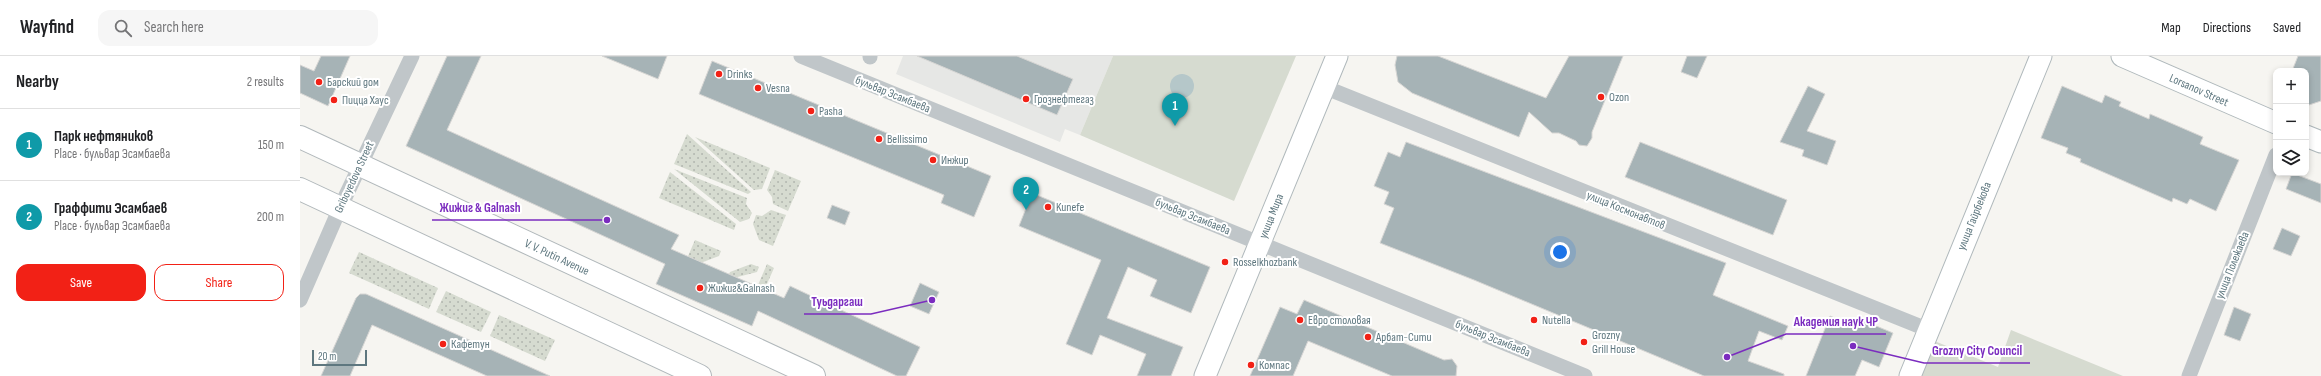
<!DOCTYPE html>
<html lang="en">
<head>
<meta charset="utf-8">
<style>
  body { margin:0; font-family:"Sofia Sans Condensed",sans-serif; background:#f6f6f6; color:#202124 }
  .controls { position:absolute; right:12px; top:12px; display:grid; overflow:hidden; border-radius:8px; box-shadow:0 2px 6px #0003 }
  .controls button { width:36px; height:36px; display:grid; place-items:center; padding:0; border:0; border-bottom:1px solid #e0e0e0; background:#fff; color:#202124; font:20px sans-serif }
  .scale { position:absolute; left:12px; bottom:10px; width:55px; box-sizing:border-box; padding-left:4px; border:2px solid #5e777f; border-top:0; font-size:11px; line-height:14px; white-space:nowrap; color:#5e777f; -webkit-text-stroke:3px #fff; paint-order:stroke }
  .you { position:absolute; left:1260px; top:196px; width:14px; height:14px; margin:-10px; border:3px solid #fff; border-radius:50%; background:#1a73e8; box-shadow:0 0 0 6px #1a73e833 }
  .badge { display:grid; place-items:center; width:26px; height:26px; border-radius:50%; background:#f22116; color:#fff; font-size:13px; font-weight:700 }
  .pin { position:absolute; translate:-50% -33px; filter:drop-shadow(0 1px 2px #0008) }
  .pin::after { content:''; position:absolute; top:21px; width:14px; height:12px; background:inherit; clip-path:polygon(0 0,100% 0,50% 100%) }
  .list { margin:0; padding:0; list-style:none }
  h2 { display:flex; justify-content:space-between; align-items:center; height:52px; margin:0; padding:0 16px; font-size:17px }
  h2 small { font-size:13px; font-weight:400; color:#757577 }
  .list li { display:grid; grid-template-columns:26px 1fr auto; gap:12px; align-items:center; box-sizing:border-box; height:72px; padding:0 16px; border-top:1px solid #e0e0e0 }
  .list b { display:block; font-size:15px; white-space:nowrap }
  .list p { margin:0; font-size:13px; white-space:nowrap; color:#757577 }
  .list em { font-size:13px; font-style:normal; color:#757577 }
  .actions { display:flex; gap:8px; padding:12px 16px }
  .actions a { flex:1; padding:9px 0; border:1px solid #f22116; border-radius:12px; text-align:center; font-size:14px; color:#f22116 }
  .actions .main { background:#f22116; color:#fff }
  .icon { flex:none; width:22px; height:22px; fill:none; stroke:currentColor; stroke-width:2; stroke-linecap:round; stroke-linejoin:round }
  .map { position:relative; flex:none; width:2021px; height:320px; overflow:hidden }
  header { display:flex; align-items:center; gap:24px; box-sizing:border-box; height:56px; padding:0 20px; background:#fff; border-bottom:1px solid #e0e0e0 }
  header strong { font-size:19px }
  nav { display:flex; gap:22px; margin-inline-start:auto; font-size:14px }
  .search { width:280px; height:36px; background:#f6f6f6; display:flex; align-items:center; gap:10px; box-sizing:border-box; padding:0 14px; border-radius:12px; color:#757577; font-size:15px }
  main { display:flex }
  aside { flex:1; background:#fff }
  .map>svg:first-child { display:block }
  .built { fill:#e6e7e5 }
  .grass { fill:url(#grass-dots) }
  .green { fill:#d6dbd0 }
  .water { fill:#b5c7c9 }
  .building { fill:#a6b3b6; stroke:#d7d6d4 }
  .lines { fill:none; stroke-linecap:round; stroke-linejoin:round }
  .secondary-casing { stroke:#b0b9bc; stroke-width:23 }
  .primary-casing { stroke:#b1b8bb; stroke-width:24 }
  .street { stroke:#c0c6c9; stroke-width:15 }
  .secondary { stroke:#fff; stroke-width:21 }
  .primary { stroke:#fff; stroke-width:22 }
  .poi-dot { fill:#f22116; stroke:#fff; stroke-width:1.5 }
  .labels { text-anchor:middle; stroke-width:4; stroke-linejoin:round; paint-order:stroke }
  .poi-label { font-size:12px; fill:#5e777f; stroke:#fff; text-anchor:start }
  .street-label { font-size:12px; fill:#5e777f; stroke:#fff }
  .leader { fill:none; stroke:#7b2cbf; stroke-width:1.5 }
  .callout-dot { fill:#7b2cbf; stroke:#fff; stroke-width:1.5 }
  .callout-label { font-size:13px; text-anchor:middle; font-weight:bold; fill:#7b2cbf; stroke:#fff; stroke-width:4; stroke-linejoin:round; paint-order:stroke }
</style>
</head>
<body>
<header>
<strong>Wayfind</strong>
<div class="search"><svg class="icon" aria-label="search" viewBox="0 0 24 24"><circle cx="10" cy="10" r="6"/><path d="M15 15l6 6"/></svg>Search here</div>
<nav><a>Map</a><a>Directions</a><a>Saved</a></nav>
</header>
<main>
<aside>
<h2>Nearby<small>2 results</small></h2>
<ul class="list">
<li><span class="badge" style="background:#0f9aa8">1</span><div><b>Парк нефтяников</b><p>Place · бульвар Эсамбаева</p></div><em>150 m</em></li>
<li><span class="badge" style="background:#0f9aa8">2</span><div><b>Граффити Эсамбаев</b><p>Place · бульвар Эсамбаева</p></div><em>200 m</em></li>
</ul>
<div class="actions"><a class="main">Save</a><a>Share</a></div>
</aside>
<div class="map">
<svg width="2021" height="320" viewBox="0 0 2021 320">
  <defs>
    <pattern id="grass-dots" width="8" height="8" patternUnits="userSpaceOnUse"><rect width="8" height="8" fill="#d6dbd0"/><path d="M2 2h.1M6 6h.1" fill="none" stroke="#b1b6ae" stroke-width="1.8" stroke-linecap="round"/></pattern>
  </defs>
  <rect width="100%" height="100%" fill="#f6f5f1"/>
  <!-- built -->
  <polygon class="built" points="603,0 813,0 780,79 765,73 760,86 596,18"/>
  <!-- grass -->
  <g class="grass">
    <polygon points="387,78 451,136 448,138 374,108"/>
    <polygon points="395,81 470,112 462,133 454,134"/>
    <polygon points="374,113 447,142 446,148 452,157 449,163 440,166"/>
    <polygon points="475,114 501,125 488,155 473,148 472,141 467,134"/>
    <polygon points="370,116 436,168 434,174 359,142"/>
    <polygon points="471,154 486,159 473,190 459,184 453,168 456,159 462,160"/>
    <polygon points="395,184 421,195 419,200 382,214"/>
    <polygon points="59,196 138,232 129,253 49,217"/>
    <polygon points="451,208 459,211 457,216 426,224 430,216"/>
    <polygon points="467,208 474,212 456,253 449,250"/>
    <polygon points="146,235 191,256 181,276 136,256"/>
    <polygon points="199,259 255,284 245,305 190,280"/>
  </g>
  <!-- green -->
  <g class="green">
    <polygon points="813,0 996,0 934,145 780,79"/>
    <polygon points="1711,274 1823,320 1619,320 1632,284 1698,311"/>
  </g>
  <!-- water -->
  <circle class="water" cx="882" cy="30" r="12"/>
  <!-- building -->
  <g class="building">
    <polygon points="21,0 50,0 28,50 0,37 0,9 14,15"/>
    <polygon points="147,0 181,0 147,74 379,179 371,193 484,242 490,230 620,291 606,320 597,320 458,255 452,270 356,228 365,208 106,90"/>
    <polygon points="302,0 367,0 358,23"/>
    <polygon points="617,0 717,0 773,23 757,59"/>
    <polygon points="1097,0 1138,0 1246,42 1269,0 1323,0 1292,76 1292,82 1287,90 1279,89 1276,85 1259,77 1252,77 1229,56 1219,81 1112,37 1098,26 1095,9"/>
    <polygon points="1387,0 1407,0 1397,22 1381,16"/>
    <polygon points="1998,0 2021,0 2021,45 2006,50 2006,15 1992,15"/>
    <polygon points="412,5 691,120 674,161 641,147 644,139 399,38"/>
    <polygon points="1508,30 1525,38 1507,75 1536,85 1527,109 1502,100 1504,94 1480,86"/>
    <polygon points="1762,30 1802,47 1805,39 1821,46 1819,50 1849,63 1850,58 1903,81 1900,88 1939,104 1916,155 1890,143 1887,148 1873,142 1872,146 1863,142 1780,106 1781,103 1766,97 1768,92 1741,82"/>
    <polygon points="1106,86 1426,207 1413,239 1488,270 1482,284 1459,275 1448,305 1484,318 1484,320 1404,320 1174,224 1080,187 1094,152 1084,148 1089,136 1074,130 1088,96 1100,101"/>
    <polygon points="1340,86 1487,144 1473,179 1325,121"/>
    <polygon points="1992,117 2021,128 2021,147 1986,133"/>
    <polygon points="732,137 910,211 891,257 850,240 857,224 828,211 807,262 883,291 871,320 837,320 846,298 800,279 792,299 766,288 801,204 719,170"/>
    <polygon points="532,149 550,156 545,169 527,162"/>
    <polygon points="1982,172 2000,180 1991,200 1973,193"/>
    <polygon points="620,227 639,236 629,258 610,250"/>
    <polygon points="60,238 66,238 250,320 187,320 72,269 50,320 21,320 56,242"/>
    <polygon points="1004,244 1144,304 1152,303 1157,310 1156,320 1092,320 1008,285 993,320 950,320 980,251 997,258"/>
    <polygon points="1934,251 1951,258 1940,285 1924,279"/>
    <polygon points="1530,260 1554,270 1557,262 1593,277 1579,311 1562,304 1555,320 1506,320"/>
  </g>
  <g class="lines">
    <!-- secondary casing -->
    <g class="secondary-casing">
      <g id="secondary">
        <polyline points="1822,0 1976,67"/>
        <polyline points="2006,80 2021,86"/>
        <polyline points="905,320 1037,0"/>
        <polyline points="1610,320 1741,0"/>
      </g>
    </g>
    <!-- primary casing -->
    <g class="primary-casing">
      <g id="primary">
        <polyline points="0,81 514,320"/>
        <polyline points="0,133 400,320"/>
      </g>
    </g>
    <!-- street -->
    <g class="street">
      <polyline points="501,0 1285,320"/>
      <polyline points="570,1 570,0"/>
      <polyline points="1024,31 1629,274"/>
      <polyline points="0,244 40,152 112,0"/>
      <polyline points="1889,320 1976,99"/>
    </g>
    <!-- secondary -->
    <use href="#secondary" class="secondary"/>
    <!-- primary -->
    <use href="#primary" class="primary"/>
  </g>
  <!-- markers -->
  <g class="poi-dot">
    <circle cx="419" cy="18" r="4"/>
    <circle cx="19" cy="26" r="4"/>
    <circle cx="458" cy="32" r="4"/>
    <circle cx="1301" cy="41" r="4"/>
    <circle cx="726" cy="43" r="4"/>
    <circle cx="34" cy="44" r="4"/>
    <circle cx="511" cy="55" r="4"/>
    <circle cx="579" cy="83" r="4"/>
    <circle cx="633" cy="104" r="4"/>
    <circle cx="748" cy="151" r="4"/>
    <circle cx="925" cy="206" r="4"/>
    <circle cx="400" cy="232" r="4"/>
    <circle cx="1000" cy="264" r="4"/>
    <circle cx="1234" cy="264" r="4"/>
    <circle cx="1068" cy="281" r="4"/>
    <circle cx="1284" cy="286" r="4"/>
    <circle cx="143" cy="288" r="4"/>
    <circle cx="951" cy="309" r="4"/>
  </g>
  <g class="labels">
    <!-- poi labels -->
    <g class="poi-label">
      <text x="427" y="22">Drinks</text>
      <text x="27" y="30">Барский дом</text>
      <text x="466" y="36">Vesna</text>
      <text x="1309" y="45">Ozon</text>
      <text x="734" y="47">Грознефтегаз</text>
      <text x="42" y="48">Пицца Хаус</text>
      <text x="519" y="59">Pasha</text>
      <text x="587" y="87">Bellissimo</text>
      <text x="641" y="108">Инжир</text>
      <text x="756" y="155">Kunefe</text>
      <text x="933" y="210">Rosselkhozbank</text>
      <text x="408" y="236">Жижиг&amp;Galnash</text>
      <text x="1008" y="268">Евро столовая</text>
      <text x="1242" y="268">Nutella</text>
      <text x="1292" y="283">Grozny<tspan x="1292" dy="14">Grill House</tspan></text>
      <text x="1076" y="285">Арбат-Сити</text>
      <text x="151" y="292">Кафетун</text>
      <text x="959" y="313">Компас</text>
    </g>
    <!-- street labels -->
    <g class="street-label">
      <text transform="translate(1899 34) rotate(24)" y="4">Lorsanov Street</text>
      <text transform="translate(593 38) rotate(22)" y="4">бульвар Эсамбаева</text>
      <text transform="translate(54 121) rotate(-65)" y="4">Griboyedova Street</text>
      <text transform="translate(1326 154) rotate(22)" y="4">улица Космонавтов</text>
      <text transform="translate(893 160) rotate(22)" y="4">бульвар Эсамбаева</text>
      <text transform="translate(971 160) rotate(-68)" y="4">улица Мира</text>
      <text transform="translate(1674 160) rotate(-68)" y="4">улица Гайрбекова</text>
      <text transform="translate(257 201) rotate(25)" y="4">V. V. Putin Avenue</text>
      <text transform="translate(1932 209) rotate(-68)" y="4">улица Полежаева</text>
      <text transform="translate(1193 282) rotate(22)" y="4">бульвар Эсамбаева</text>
    </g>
  </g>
  <!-- callouts -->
  <path class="leader" d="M307 164L229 164H132M632 244L571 258H504M1427 301L1486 278H1586M1553 290L1624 307H1730"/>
  <g class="callout-dot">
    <circle cx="307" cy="164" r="4"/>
    <circle cx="632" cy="244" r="4"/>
    <circle cx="1427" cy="301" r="4"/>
    <circle cx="1553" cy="290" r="4"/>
  </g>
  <g class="callout-label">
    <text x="180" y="156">Жижиг &amp; Galnash</text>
    <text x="537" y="250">Туьдаргаш</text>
    <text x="1536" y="270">Академия наук ЧР</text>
    <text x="1677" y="299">Grozny City Council</text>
  </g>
</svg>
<div class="controls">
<button>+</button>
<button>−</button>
<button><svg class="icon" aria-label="layers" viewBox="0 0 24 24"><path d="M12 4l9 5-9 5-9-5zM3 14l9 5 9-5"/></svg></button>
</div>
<div class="scale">20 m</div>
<div class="you"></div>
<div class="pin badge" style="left:875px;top:70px;background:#0f9aa8">1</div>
<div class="pin badge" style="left:726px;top:154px;background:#0f9aa8">2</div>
</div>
</main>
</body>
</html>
